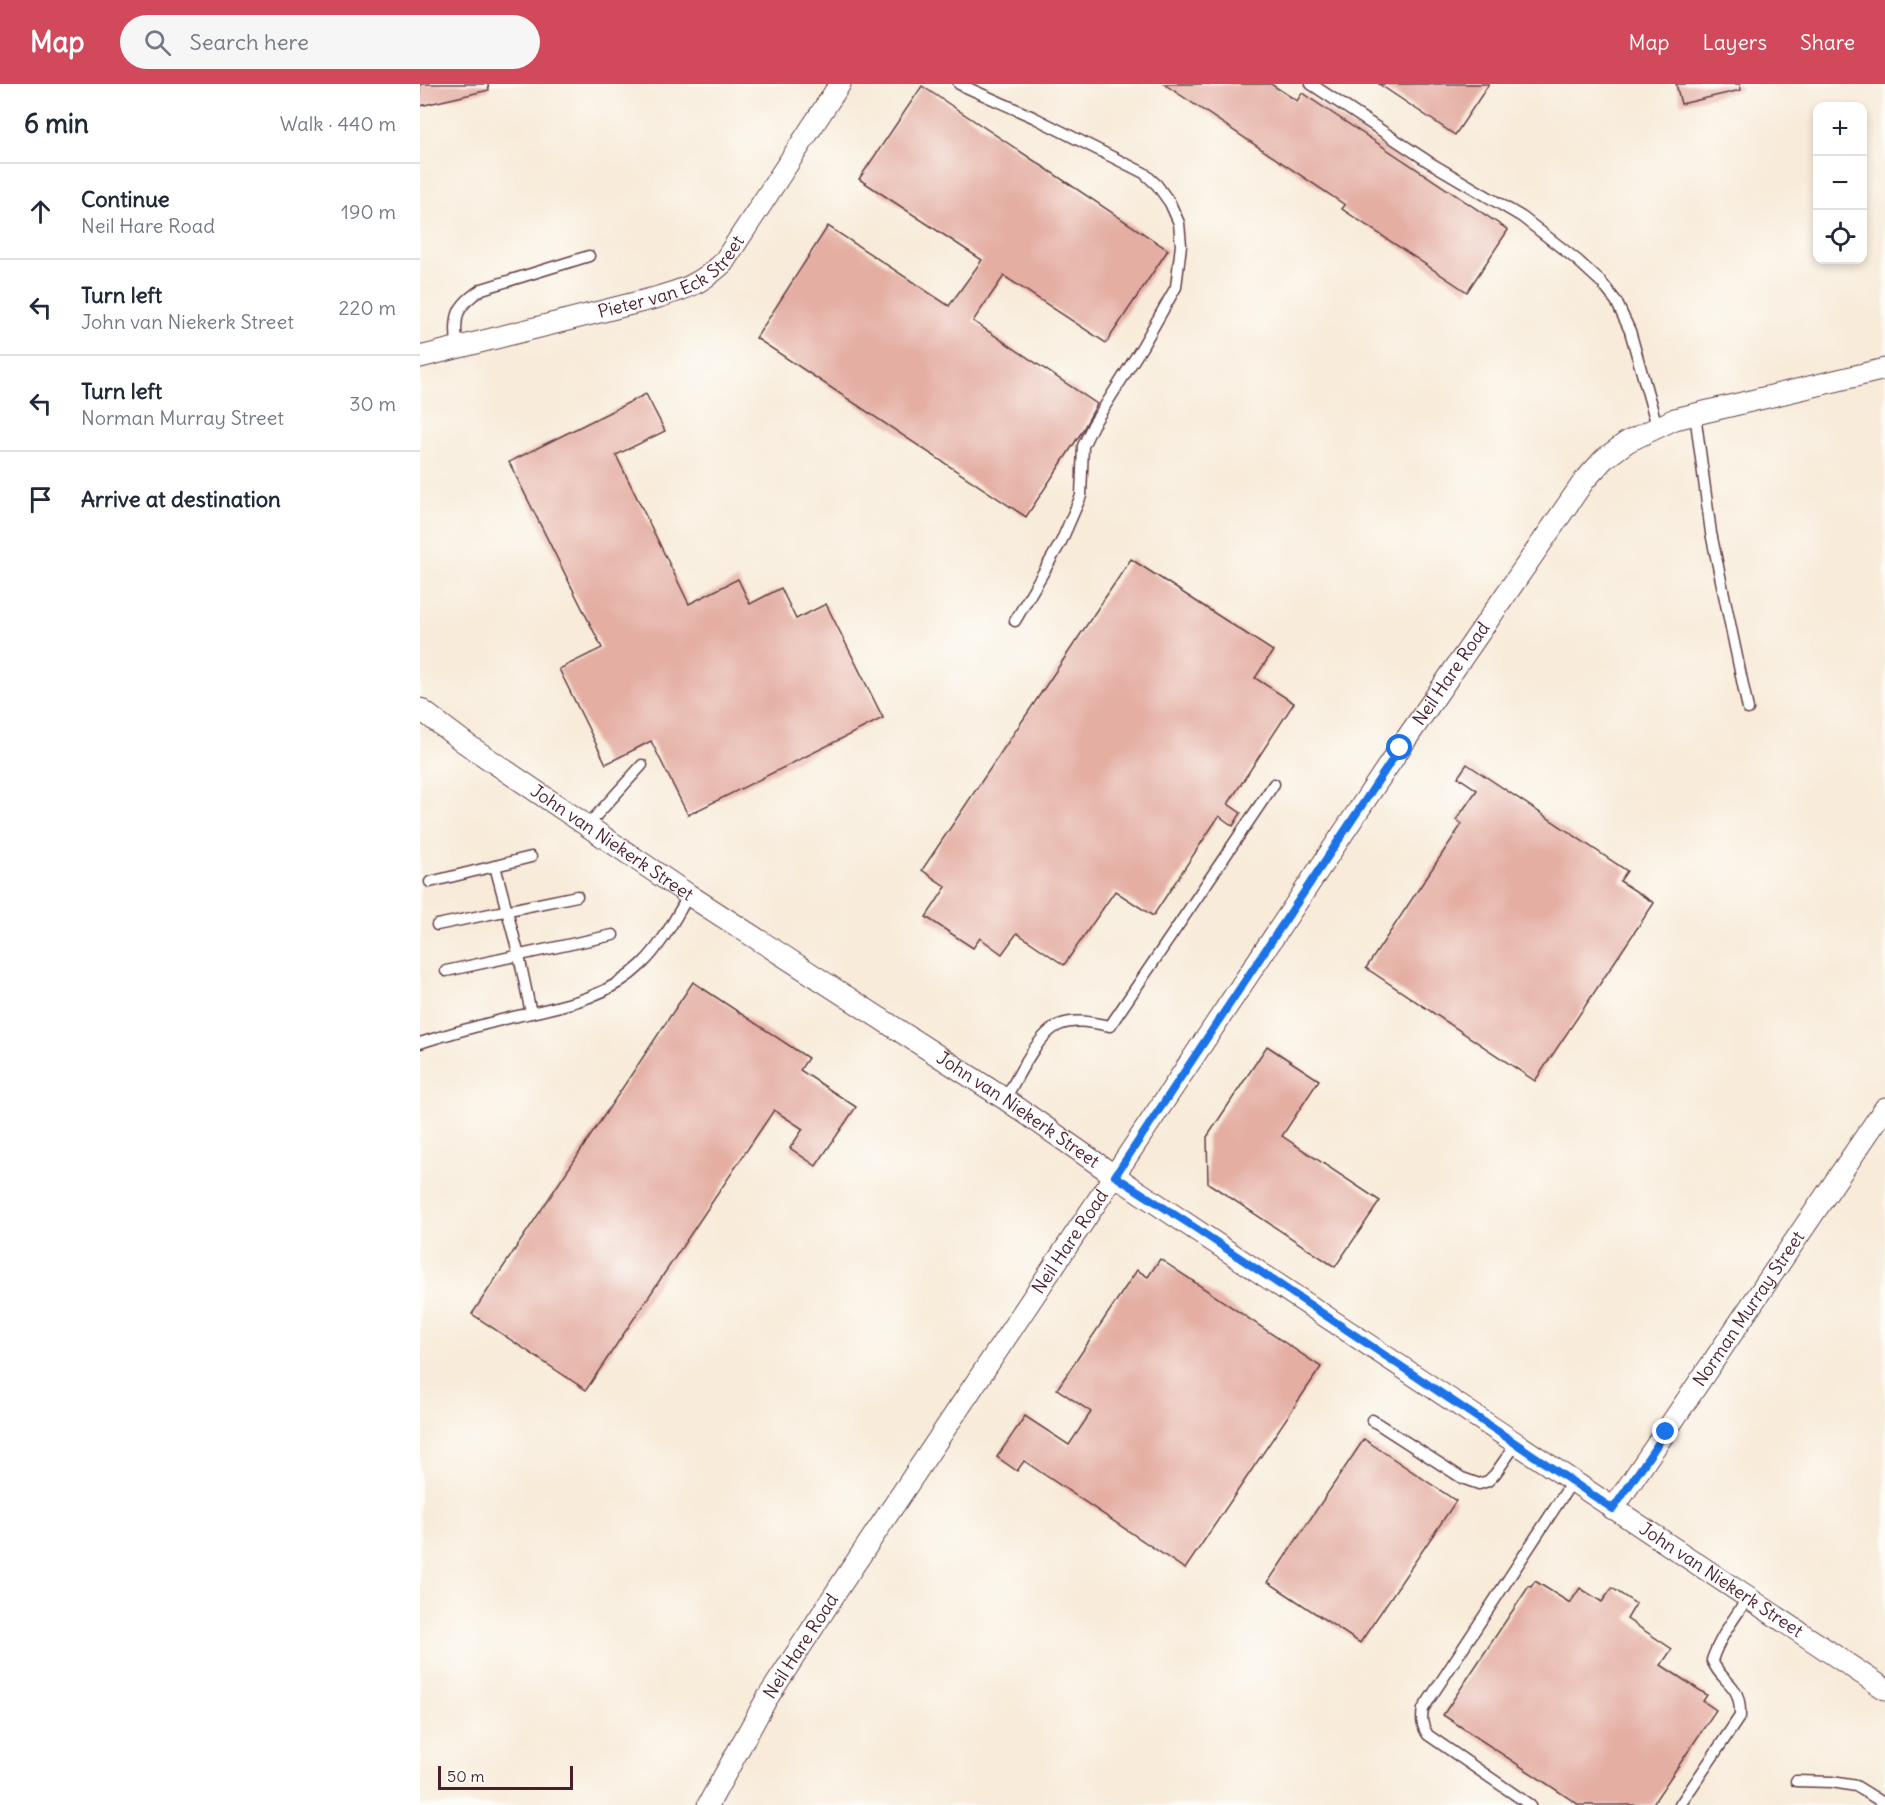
<!DOCTYPE html>
<html lang="en">
<head>
<meta charset="utf-8">
<style>
  body { margin:0; font-family:Delius,sans-serif; background:#f6f6f7; color:#1f2937 }
  .controls { position:absolute; right:18px; top:18px; display:grid; overflow:hidden; border-radius:12px; box-shadow:0 3px 9px #0003 }
  .controls button { width:54px; height:54px; display:grid; place-items:center; padding:0; border:0; border-bottom:2px solid #e0e1e3; background:#fff; color:#1f2937; font:30px sans-serif }
  .scale { position:absolute; left:18px; bottom:15px; width:135px; box-sizing:border-box; padding-left:6px; border:3px solid #4a1f2b; border-top:0; font-size:16px; line-height:21px; white-space:nowrap; color:#4a1f2b; -webkit-text-stroke:4px #fdfcf7; paint-order:stroke }
  .stop { position:absolute; width:18px; height:18px; margin:-14px; border:4px solid #1a73e8; border-radius:50%; background:#fff }
  .stop.end { background:#1a73e8; border-color:#fff; box-shadow:0 2px 6px #0008 }
  .list { margin:0; padding:0; list-style:none }
  h2 { display:flex; justify-content:space-between; align-items:center; height:78px; margin:0; padding:0 24px; font-size:26px }
  h2 small { font-size:20px; font-weight:400; color:#747a83 }
  .list li { display:grid; grid-template-columns:39px 1fr auto; gap:18px; align-items:center; box-sizing:border-box; height:96px; padding:0 24px; border-top:2px solid #e0e1e3 }
  .list b { display:block; font-size:22px; white-space:nowrap }
  .list p { margin:0; font-size:20px; white-space:nowrap; color:#747a83 }
  .list em { font-size:20px; font-style:normal; color:#747a83 }
  .icon { flex:none; width:33px; height:33px; fill:none; stroke:currentColor; stroke-width:2; stroke-linecap:round; stroke-linejoin:round }
  .map { position:relative; flex:none; width:1465px; height:1721px; overflow:hidden }
  header { display:flex; align-items:center; gap:36px; box-sizing:border-box; height:84px; padding:0 30px; background:#d1495b; color:#fff }
  header strong { font-size:28px }
  nav { display:flex; gap:33px; margin-inline-start:auto; font-size:21px }
  .search { width:420px; height:54px; background:#f6f6f7; display:flex; align-items:center; gap:15px; box-sizing:border-box; padding:0 21px; border-radius:33px; color:#747a83; font-size:22px }
  main { display:flex }
  aside { flex:1; background:#fff }
  .map>svg:first-child { display:block }
  .building { fill:#e4aea3 }
  .lines { fill:none; stroke-linecap:round; stroke-linejoin:round }
  .lane-casing { stroke:#643e45; stroke-width:13 }
  .street-casing { stroke:#643e45; stroke-width:23 }
  .lane { stroke:#fff; stroke-width:10 }
  .street { stroke:#fff; stroke-width:21 }
  .route { stroke:#1a73e8; stroke-width:8 }
  .labels { text-anchor:middle; stroke-width:5; stroke-linejoin:round; paint-order:stroke }
  .street-label { font-size:18px; fill:#4a1f2b; stroke:#fdfcf7 }
</style>
</head>
<body>
<header>
<strong>Map</strong>
<div class="search"><svg class="icon" aria-label="search" viewBox="0 0 24 24"><circle cx="10" cy="10" r="6"/><path d="M15 15l6 6"/></svg>Search here</div>
<nav><a>Map</a><a>Layers</a><a>Share</a></nav>
</header>
<main>
<aside>
<h2>6 min<small>Walk · 440 m</small></h2>
<ul class="list">
<li><svg class="icon" aria-label="ahead" viewBox="0 0 24 24"><path d="M12 20V5M6 11l6-6 6 6"/></svg><div><b>Continue</b><p>Neil Hare Road</p></div><em>190 m</em></li>
<li><svg class="icon" aria-label="left" viewBox="0 0 24 24"><path d="M17 20v-9H6M10 6l-5 5 5 5"/></svg><div><b>Turn left</b><p>John van Niekerk Street</p></div><em>220 m</em></li>
<li><svg class="icon" aria-label="left" viewBox="0 0 24 24"><path d="M17 20v-9H6M10 6l-5 5 5 5"/></svg><div><b>Turn left</b><p>Norman Murray Street</p></div><em>30 m</em></li>
<li><svg class="icon" aria-label="arrive" viewBox="0 0 24 24"><path d="M6 21V4h12l-3 4 3 4H6"/></svg><div><b>Arrive at destination</b></div></li>
</ul>
</aside>
<div class="map">
<svg width="1465" height="1721" viewBox="0 0 1465 1721">
  <rect width="100%" height="100%" fill="#fdfcf7"/>
  <filter id="ink" filterUnits="userSpaceOnUse"><feTurbulence type="fractalNoise" baseFrequency=".0167" numOctaves="2"/><feDisplacementMap in="SourceGraphic" scale="12" xChannelSelector="R" yChannelSelector="G"/><feConvolveMatrix kernelMatrix="1 2 1 2 8 2 1 2 1" color-interpolation-filters="sRGB"/></filter>
  <filter id="wash" filterUnits="userSpaceOnUse"><feTurbulence type="fractalNoise" baseFrequency=".008" numOctaves="4" result="noise"/><feDisplacementMap in="SourceGraphic" scale="24" xChannelSelector="R" yChannelSelector="G"/><feGaussianBlur stdDeviation="1.35" result="paint"/><feColorMatrix in="noise" values="0 0 0 0 0 0 0 0 0 0 0 0 0 0 0 0 0 1.4 0 .05"/><feComposite in="paint" operator="in"/></filter>
  <g filter="url(#wash)">
    <rect width="100%" height="100%" fill="#f8ebd9"/>
    <g id="blocks">
      <!-- building -->
      <g class="building">
        <polygon points="0,0 68,0 69,6 0,22"/>
        <polygon points="744,0 851,0 877,17 882,9 1088,146 1047,208 922,125 925,121"/>
        <polygon points="959,0 1069,0 1035,51"/>
        <polygon points="1256,0 1320,0 1321,6 1261,20"/>
        <polygon points="502,2 748,166 686,259 584,192 553,237 677,320 661,349 606,433 336,254 408,142 529,222 562,176 439,95"/>
        <polygon points="226,310 245,347 196,371 269,520 318,495 330,520 361,504 376,535 406,520 463,634 268,731 231,657 186,680 139,585 182,564 89,378"/>
        <polygon points="711,475 853,567 835,594 874,619 808,720 821,729 813,742 799,732 733,832 695,807 644,881 597,849 582,870 560,854 553,864 506,833 526,803 502,786"/>
        <polygon points="1047,680 1207,787 1200,797 1234,819 1115,997 946,884 1042,740 1036,736 1057,706 1038,693"/>
        <polygon points="273,898 388,974 380,986 436,1023 396,1082 370,1064 383,1045 354,1026 166,1306 52,1230"/>
        <polygon points="847,962 899,996 862,1052 960,1117 915,1183 788,1099 787,1053"/>
        <polygon points="740,1175 901,1283 765,1485 604,1377 597,1387 577,1373 605,1332 649,1361 671,1328 637,1305 717,1186 728,1193"/>
        <polygon points="944,1355 1036,1417 940,1559 848,1498"/>
        <polygon points="1115,1497 1150,1519 1160,1504 1182,1518 1192,1504 1216,1520 1207,1535 1252,1565 1241,1581 1287,1611 1283,1617 1296,1626 1232,1721 1159,1721 1023,1631 1109,1502 1111,1503"/>
      </g>
    </g>
  </g>
  <g filter="url(#ink)">
    <use href="#blocks" fill-opacity="0" stroke="#643e45" stroke-width="1.5"/>
    <g class="lines">
      <!-- lane casing -->
      <g class="lane-casing">
        <g id="lane">
          <polyline points="539,0 613,33 724,89 737,101 750,119 759,139 761,161 756,203 722,263 673,341 663,362 661,412 641,458 595,537"/>
          <polyline points="891,0 1009,78 1102,133 1157,176 1181,198 1196,217 1210,247 1237,342"/>
          <path d="M37 264C35 232 34 223 62 205L169 172"/>
          <polyline points="1275,330 1291,449 1328,625"/>
          <polyline points="167,742 222,681"/>
          <polyline points="75,782 111,773"/>
          <polyline points="10,798 75,782 99,872 111,929"/>
          <polyline points="17,841 157,812"/>
          <polyline points="26,887 193,851"/>
          <path d="M0 959C31 949 61 941 93 933 141 922 185 916 222 880 242 861 255 834 269 811"/>
          <path d="M585 1015C597 995 617 950 639 941 656 934 673 939 690 942L854 700"/>
          <polyline points="952,1336 1042,1394 1059,1400 1068,1397 1075,1390 1096,1360"/>
          <polyline points="1376,1697 1412,1698 1436,1702 1465,1720"/>
          <path d="M1110 1721 1008 1651C1002 1642 1001 1636 1003 1625L1152 1398"/>
          <path d="M1260 1721 1320 1632C1321 1597 1302 1601 1292 1576 1300 1553 1314 1534 1328 1514"/>
        </g>
      </g>
      <!-- street casing -->
      <g class="street-casing">
        <g id="street">
          <path id="s1" d="M0 273 235 214C265 205 279 201 303 179L420 0"/>
          <path id="s2" d="M0 625 45 659 269 811 585 1015 695 1092 1465 1605"/>
          <path id="s3" d="M1193 1425 1465 1024"/>
          <path id="s4" d="M288 1721 346 1616 422 1499 980 664 1164 397 1184 375 1207 358 1255 335 1465 285"/>
        </g>
      </g>
      <!-- lane -->
      <use href="#lane" class="lane"/>
      <!-- street -->
      <use href="#street" class="street"/>
    </g>
  </g>
  <g class="lines" filter="url(#ink)">
    <!-- route -->
    <polyline class="route" points="980,664 695,1092 774,1143 1193,1425 1246,1348"/>
  </g>
  <g class="labels">
    <!-- street labels -->
    <g class="street-label">
      <text dy="6" stroke="none"><textPath href="#s1" startOffset="267">Pieter van Eck Street</textPath></text>
      <text dy="6" stroke="none"><textPath href="#s4" startOffset="1354">Neil Hare Road</textPath></text>
      <text dy="6" stroke="none"><textPath href="#s2" startOffset="234">John van Niekerk Street</textPath></text>
      <text dy="6" stroke="none"><textPath href="#s2" startOffset="720">John van Niekerk Street</textPath></text>
      <text dy="6" stroke="none"><textPath href="#s4" startOffset="670">Neil Hare Road</textPath></text>
      <text dy="6" stroke="none"><textPath href="#s3" startOffset="242">Norman Murray Street</textPath></text>
      <text dy="6" stroke="none"><textPath href="#s2" startOffset="1566">John van Niekerk Street</textPath></text>
      <text dy="6" stroke="none"><textPath href="#s4" startOffset="184">Neil Hare Road</textPath></text>
    </g>
  </g>
</svg>
<div class="controls">
<button>+</button>
<button>−</button>
<button><svg class="icon" aria-label="locate" viewBox="0 0 24 24"><circle cx="12" cy="12" r="6"/><path d="M12 2v4M12 18v4M2 12h4M18 12h4"/></svg></button>
</div>
<div class="scale">50 m</div>
<div class="stop" style="left:980px;top:664px"></div>
<div class="stop end" style="left:1246px;top:1348px"></div>
</div>
</main>
</body>
</html>
